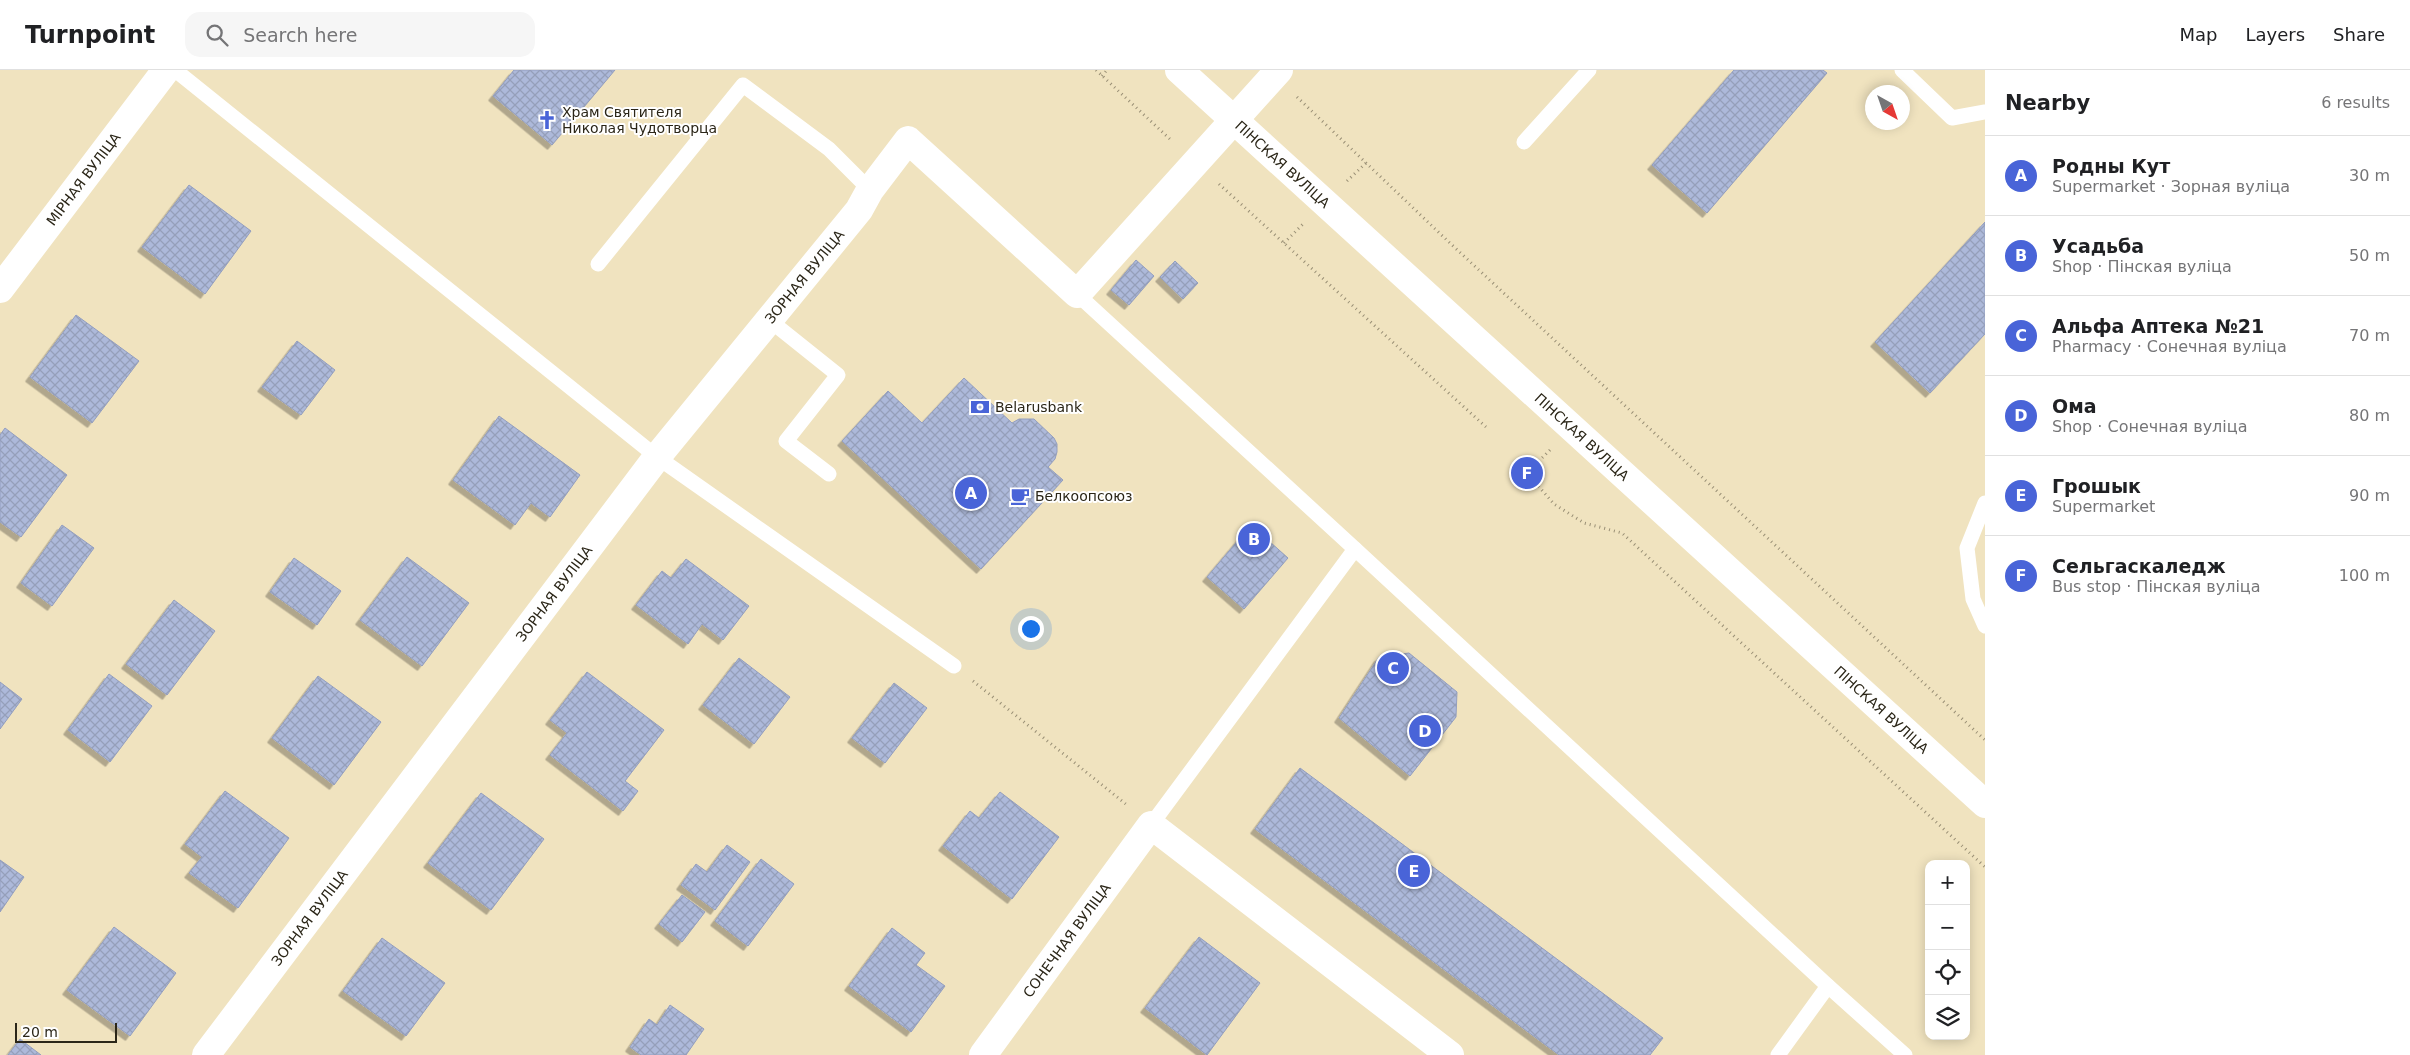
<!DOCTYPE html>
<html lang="en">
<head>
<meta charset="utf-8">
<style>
  body { margin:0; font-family:"DejaVu Sans",sans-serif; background:#f6f6f6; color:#202124 }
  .controls { position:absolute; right:15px; bottom:15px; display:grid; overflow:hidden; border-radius:10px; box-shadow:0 2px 12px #0003 }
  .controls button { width:45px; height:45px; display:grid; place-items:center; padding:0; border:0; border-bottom:1px solid #e0e0e0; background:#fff; color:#202124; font:25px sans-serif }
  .compass { position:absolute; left:1865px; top:15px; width:45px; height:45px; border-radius:50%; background:#fff; box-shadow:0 2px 12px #0003; rotate:140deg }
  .scale { position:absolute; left:15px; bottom:12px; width:102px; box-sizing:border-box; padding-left:5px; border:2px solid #2b2618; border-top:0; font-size:14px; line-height:18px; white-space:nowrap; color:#2b2618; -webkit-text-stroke:4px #fff; paint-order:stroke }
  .you { position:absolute; left:1030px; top:558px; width:18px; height:18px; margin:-12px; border:4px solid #fff; border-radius:50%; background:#1a73e8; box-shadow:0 0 0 8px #1a73e833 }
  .badge { display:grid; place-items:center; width:32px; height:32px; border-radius:50%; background:#4964d8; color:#fff; font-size:16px; font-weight:700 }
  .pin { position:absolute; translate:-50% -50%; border:2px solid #fff; box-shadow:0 1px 5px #0006 }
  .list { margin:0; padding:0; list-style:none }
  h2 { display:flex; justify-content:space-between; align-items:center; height:65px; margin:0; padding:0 20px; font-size:21px }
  h2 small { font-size:16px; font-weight:400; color:#757577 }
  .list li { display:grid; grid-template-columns:32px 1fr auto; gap:15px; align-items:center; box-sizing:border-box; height:80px; padding:0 20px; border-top:1px solid #e0e0e0 }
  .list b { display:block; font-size:19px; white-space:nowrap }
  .list p { margin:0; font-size:16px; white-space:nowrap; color:#757577 }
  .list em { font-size:16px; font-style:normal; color:#757577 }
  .icon { flex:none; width:28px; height:28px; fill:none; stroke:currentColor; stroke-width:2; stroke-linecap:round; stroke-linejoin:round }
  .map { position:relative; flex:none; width:1985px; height:985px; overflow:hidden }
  header { display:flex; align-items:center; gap:30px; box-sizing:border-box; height:70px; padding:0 25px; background:#fff; border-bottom:1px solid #e0e0e0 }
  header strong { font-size:24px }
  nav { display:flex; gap:28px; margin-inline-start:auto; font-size:18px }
  .search { width:350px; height:45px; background:#f6f6f6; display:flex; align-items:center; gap:12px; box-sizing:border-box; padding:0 18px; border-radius:15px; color:#757577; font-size:19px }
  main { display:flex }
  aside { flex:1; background:#fff }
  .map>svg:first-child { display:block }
  .building { fill:url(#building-cross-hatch); stroke:#939ebe; filter:url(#shadow) }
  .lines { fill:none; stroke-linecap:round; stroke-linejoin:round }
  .path { stroke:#998f75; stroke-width:3; stroke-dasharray:1 4; stroke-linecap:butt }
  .service { stroke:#fff; stroke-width:15 }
  .minor { stroke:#fff; stroke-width:28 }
  .primary { stroke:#fff; stroke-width:28 }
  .labels { text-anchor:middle; stroke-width:4; stroke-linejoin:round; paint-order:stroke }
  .poi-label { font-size:14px; fill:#2b2618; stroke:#fff; text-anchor:start }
  .street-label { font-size:14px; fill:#2b2618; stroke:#fff }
</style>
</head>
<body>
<header>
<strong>Turnpoint</strong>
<div class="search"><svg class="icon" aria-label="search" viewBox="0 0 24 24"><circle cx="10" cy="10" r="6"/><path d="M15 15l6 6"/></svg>Search here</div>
<nav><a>Map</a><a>Layers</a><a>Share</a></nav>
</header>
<main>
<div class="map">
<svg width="1985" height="985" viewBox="0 0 1985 985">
  <defs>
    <pattern id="building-cross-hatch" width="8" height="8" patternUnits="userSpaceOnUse" patternTransform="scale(1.25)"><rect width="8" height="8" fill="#adb9da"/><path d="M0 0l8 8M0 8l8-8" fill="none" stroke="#959fba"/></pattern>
    <filter id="shadow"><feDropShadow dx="-4.5" dy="4.5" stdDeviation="0" flood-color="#0004"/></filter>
  </defs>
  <rect width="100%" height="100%" fill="#f0e3bf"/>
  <!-- building -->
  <g class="building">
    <polygon points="514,0 615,0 552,75 493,26"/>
    <polygon points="1734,0 1823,0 1827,3 1707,143 1652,95"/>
    <polygon points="189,115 251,161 205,224 142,177"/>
    <polygon points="1985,152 1985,264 1930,323 1875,272"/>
    <polygon points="1136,190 1154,206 1129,235 1111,220"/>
    <polygon points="1175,191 1198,213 1183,229 1160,207"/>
    <polygon points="76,245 139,291 92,353 30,307"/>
    <polygon points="297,271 335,300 301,345 262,317"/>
    <polygon points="964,308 1012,353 1019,349 1034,349 1054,368 1057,374 1057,382 1055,389 1048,397 1063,410 981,499 842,371 888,321 922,353"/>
    <polygon points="499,346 580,405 550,447 531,433 515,455 453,410"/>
    <polygon points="5,358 67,405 21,467 0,452 0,365"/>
    <polygon points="62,455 94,478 52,536 21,513"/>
    <polygon points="1251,455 1288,488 1244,539 1207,507"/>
    <polygon points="407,487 469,533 422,596 360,550"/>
    <polygon points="294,488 341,521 317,555 270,522"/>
    <polygon points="686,489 749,536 723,570 702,554 688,574 636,535 662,501 671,508"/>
    <polygon points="174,530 215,561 167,625 126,594"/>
    <polygon points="1409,583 1457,622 1456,647 1410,706 1339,648 1379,587"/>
    <polygon points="739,588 790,627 754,674 703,635"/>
    <polygon points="587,602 664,660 625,711 638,721 623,741 550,685 567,663 550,650"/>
    <polygon points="109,604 152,636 110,692 68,660"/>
    <polygon points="318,606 381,652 334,715 272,668"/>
    <polygon points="0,612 22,629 0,659"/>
    <polygon points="894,613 927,638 885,693 852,668"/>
    <polygon points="1300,698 1663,968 1650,985 1559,985 1255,759"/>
    <polygon points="225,721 289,768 238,838 189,803 202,787 185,774"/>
    <polygon points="1000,722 1059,767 1012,829 943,776 970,741 979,748"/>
    <polygon points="481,723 544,769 491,840 428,793"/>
    <polygon points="727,775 750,792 715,840 681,815 696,794 707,802"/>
    <polygon points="761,789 794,814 748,876 715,851"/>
    <polygon points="0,790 24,807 0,842"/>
    <polygon points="682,825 705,842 682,872 659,854"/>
    <polygon points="114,857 176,903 130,966 67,920"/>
    <polygon points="892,858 925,883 916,895 945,916 911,962 849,916"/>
    <polygon points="1199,867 1260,913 1207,985 1145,938"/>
    <polygon points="382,868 445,913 406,966 343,921"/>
    <polygon points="670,935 704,959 686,985 641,985 630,977 649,949 657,955"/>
    <polygon points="20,969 41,985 8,985"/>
  </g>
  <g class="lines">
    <!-- path -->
    <g class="path">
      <polyline points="1096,0 1172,71"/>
      <polyline points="1102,6 1107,0"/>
      <polyline points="1297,27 1452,175 1985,670"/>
      <polyline points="1347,111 1366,93"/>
      <polyline points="1219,114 1486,357"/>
      <polyline points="1284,173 1303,154"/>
      <polyline points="1550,380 1527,403 1554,434 1584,453 1622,463 1985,797"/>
      <polyline points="973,611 1127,735"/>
    </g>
    <!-- service -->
    <g class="service">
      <polyline points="175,0 657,387 954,596"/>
      <polyline points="1902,0 1952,48 1985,42"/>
      <polyline points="1524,72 1589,0"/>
      <polyline points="598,194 743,15 829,79 870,120"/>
      <polyline points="1077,224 1355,479 1828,916 1905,985"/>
      <polyline points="768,249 838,305 786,371 829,404"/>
      <polyline points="1985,433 1967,478 1973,529 1985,556"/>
      <polyline points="1151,755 1355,479"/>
      <polyline points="1778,985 1828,916"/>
    </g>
    <!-- minor -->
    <g class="minor">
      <path id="s1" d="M0 219 166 0"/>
      <path id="s2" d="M206 985 657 387 859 140 870 120 908 70 1077 224 1279 0"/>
      <path id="s3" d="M983 985 1151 755 1450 985"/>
    </g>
    <!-- primary -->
    <path class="primary" id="s4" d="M1179 0 1985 734"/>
  </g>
  <!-- icons -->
  <defs>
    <g id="church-bare" transform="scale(1.5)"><path d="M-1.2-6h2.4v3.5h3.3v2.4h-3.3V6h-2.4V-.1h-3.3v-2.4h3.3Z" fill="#4964d8" stroke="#fff" stroke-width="2.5" paint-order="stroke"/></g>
    <g id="bank-bare" transform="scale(1.5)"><path d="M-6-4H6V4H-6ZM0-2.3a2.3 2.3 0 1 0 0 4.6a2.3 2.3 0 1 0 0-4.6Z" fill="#4964d8" stroke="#fff" stroke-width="2.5" paint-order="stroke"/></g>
    <g id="cafe-bare" transform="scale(1.5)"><path d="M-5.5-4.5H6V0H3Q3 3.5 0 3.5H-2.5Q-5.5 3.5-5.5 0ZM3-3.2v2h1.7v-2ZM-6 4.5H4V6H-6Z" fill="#4964d8" stroke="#fff" stroke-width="2.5" paint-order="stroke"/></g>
  </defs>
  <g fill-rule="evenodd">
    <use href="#church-bare" x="547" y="50"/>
    <use href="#bank-bare" x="980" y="337"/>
    <use href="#cafe-bare" x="1020" y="426"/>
  </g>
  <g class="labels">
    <!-- poi labels -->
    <g class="poi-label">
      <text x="562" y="47">Храм Святителя<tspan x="562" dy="16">Николая Чудотворца</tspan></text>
      <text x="995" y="342">Belarusbank</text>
      <text x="1035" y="431">Белкоопсоюз</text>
    </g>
    <!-- street labels -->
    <g class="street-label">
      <text dy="5" stroke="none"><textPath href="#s4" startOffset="140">ПІНСКАЯ ВУЛІЦА</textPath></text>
      <text dy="5" stroke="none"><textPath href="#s1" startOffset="138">МІРНАЯ ВУЛІЦА</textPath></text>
      <text dy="5" stroke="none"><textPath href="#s2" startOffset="982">ЗОРНАЯ ВУЛІЦА</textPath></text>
      <text dy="5" stroke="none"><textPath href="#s4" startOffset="545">ПІНСКАЯ ВУЛІЦА</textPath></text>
      <text dy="5" stroke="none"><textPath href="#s2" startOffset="578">ЗОРНАЯ ВУЛІЦА</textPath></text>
      <text dy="5" stroke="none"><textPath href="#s4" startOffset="950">ПІНСКАЯ ВУЛІЦА</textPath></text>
      <text dy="5" stroke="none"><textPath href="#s2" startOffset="172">ЗОРНАЯ ВУЛІЦА</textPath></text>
      <text dy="5" stroke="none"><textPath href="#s3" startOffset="142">СОНЕЧНАЯ ВУЛІЦА</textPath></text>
    </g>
  </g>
</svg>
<div class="controls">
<button>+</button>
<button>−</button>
<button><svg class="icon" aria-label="locate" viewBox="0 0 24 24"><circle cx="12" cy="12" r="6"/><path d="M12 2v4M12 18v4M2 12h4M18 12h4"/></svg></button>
<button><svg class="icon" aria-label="layers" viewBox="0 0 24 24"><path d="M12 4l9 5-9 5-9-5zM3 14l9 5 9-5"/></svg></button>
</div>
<svg class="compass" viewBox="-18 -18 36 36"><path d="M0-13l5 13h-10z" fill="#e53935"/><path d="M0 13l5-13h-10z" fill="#757577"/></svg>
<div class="scale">20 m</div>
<div class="you"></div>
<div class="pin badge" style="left:971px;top:423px">A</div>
<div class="pin badge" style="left:1254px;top:469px">B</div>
<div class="pin badge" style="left:1393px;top:598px">C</div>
<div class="pin badge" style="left:1425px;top:661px">D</div>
<div class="pin badge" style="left:1414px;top:801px">E</div>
<div class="pin badge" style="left:1527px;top:403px">F</div>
</div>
<aside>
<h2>Nearby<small>6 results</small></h2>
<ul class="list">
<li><span class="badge">A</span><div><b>Родны Кут</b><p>Supermarket · Зорная вуліца</p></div><em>30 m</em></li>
<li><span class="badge">B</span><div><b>Усадьба</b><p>Shop · Пінская вуліца</p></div><em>50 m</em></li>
<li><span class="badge">C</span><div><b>Альфа Аптека №21</b><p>Pharmacy · Сонечная вуліца</p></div><em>70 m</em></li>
<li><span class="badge">D</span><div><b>Ома</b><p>Shop · Сонечная вуліца</p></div><em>80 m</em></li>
<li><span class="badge">E</span><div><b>Грошык</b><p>Supermarket</p></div><em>90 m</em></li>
<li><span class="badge">F</span><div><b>Сельгаскаледж</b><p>Bus stop · Пінская вуліца</p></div><em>100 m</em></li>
</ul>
</aside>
</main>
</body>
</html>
